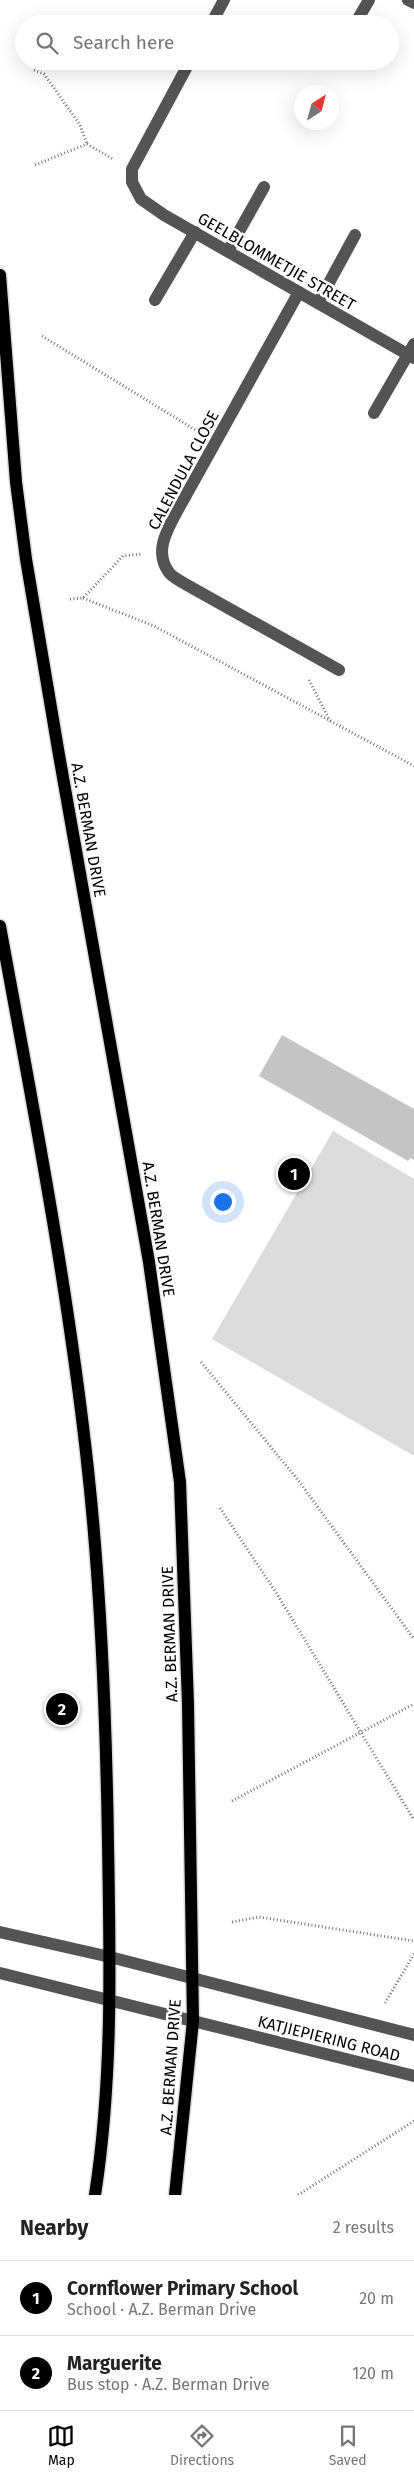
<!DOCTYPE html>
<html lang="en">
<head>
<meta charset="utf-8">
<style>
  body { margin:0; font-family:"Fira Sans",sans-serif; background:#f6f6f6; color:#222 }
  .compass { position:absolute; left:294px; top:85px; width:45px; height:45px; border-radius:50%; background:#fff; box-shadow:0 5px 20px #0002; rotate:36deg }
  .you { position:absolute; left:222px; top:1201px; width:18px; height:18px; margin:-12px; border:4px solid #fff; border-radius:50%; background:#1a73e8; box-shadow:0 0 0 8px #1a73e833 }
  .badge { display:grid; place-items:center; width:32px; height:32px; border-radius:50%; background:#000; color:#fff; font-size:16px; font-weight:700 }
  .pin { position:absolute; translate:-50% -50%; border:2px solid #fff; box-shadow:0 1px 5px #0006 }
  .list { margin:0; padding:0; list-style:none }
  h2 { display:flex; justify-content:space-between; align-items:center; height:65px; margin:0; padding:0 20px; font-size:21px }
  h2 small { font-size:16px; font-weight:400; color:#767676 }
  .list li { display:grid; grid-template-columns:32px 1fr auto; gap:15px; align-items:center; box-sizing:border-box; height:75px; padding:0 20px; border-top:1px solid #e0e0e0 }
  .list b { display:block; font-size:19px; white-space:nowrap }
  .list p { margin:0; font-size:16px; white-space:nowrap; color:#767676 }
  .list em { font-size:16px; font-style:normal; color:#767676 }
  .icon { flex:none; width:28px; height:28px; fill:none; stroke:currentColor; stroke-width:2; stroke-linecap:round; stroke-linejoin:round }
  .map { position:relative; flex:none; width:414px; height:2195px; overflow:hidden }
  .search { position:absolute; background:#fff; box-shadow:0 5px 20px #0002; left:15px; right:15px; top:15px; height:55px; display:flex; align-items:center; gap:12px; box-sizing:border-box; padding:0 18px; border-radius:28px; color:#767676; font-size:19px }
  .sheet { height:215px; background:#fff }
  nav { display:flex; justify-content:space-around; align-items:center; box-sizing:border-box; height:70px; border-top:1px solid #e0e0e0; background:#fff; font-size:14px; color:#767676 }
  nav a { display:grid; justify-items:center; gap:2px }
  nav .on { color:#000 }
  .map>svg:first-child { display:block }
  .green { fill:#dbdbdb }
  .building { fill:#c4c4c4 }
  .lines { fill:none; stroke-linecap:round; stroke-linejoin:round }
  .major-casing { stroke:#dbdbdb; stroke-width:15 }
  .path { stroke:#767676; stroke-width:3; stroke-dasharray:1 2.5; stroke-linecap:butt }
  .minor { stroke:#545454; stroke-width:12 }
  .major { stroke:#000; stroke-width:12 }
  .labels { text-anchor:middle; stroke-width:5; stroke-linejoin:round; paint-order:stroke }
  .street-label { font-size:16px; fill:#000; stroke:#fff }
</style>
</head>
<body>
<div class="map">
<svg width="414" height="2195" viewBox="0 0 414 2195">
  <rect width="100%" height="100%" fill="#fff"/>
  <!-- green -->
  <polygon class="green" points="333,1131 414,1179 414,1456 212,1339"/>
  <!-- building -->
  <polygon class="building" points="282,1035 414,1109 414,1160 410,1158 408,1161 259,1076"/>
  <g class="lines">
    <!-- major casing -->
    <g class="major-casing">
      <g id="major">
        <polyline points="0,275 16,482 26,559 59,755 149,1262 180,1482 188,1704 193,2021 175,2195"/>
        <path d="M0 926C32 1101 66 1276 86 1452 101 1582 106 1712 108 1843 110 1961 113 2078 95 2195"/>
      </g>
    </g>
    <!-- path -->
    <g class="path">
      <polyline points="34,70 44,74 80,125 87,144"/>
      <polyline points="35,165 87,144 113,159"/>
      <polyline points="42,336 197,431"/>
      <polyline points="83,598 154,626 414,766"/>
      <polyline points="70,599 83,598 123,556 141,554"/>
      <polyline points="309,680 330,721"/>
      <polyline points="201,1362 298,1480 414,1639"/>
      <polyline points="220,1508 277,1594 414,1820"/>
      <polyline points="232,1801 414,1704"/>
      <polyline points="232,1922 259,1917 414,1941"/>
      <polyline points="385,2003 414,1954"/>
      <polyline points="298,2195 414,2121"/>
    </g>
    <!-- minor -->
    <g class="minor">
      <polyline points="408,0 414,3"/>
      <polyline points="211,24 224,0"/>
      <polyline points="355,24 369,0"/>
      <polyline points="190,61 132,169 132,182 141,199 164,215 414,358"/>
      <polyline points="228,251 264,187"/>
      <path d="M299 292 175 515C166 532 155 552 168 571 171 577 181 581 187 585L339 670"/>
      <polyline points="155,300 195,232"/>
      <polyline points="318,303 355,235"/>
      <polyline points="374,413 414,344"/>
      <polyline points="0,1932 110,1957 414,2035"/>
      <polyline points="0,1973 414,2076"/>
    </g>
    <!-- major -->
    <use href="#major" class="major"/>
  </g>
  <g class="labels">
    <!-- street labels -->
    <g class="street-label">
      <text transform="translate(277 261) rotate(30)" y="6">GEELBLOMMETJIE STREET</text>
      <text transform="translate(183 470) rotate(-62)" y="6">CALENDULA CLOSE</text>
      <text transform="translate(89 830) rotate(80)" y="6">A.Z. BERMAN DRIVE</text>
      <text transform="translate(159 1229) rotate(81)" y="6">A.Z. BERMAN DRIVE</text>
      <text transform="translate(169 1634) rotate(-92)" y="6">A.Z. BERMAN DRIVE</text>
      <text transform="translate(329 2038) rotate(14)" y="6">KATJIEPIERING ROAD</text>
      <text transform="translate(170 2067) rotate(-86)" y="6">A.Z. BERMAN DRIVE</text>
    </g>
  </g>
</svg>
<svg class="compass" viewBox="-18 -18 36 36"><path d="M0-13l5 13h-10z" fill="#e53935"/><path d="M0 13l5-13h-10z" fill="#767676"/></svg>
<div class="you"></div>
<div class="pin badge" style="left:294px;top:1174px">1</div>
<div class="pin badge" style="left:62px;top:1709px">2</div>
<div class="search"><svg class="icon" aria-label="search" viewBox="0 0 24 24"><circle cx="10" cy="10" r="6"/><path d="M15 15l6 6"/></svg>Search here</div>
</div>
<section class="sheet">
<h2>Nearby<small>2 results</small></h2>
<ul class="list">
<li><span class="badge">1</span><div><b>Cornflower Primary School</b><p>School · A.Z. Berman Drive</p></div><em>20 m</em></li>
<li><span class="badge">2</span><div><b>Marguerite</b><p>Bus stop · A.Z. Berman Drive</p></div><em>120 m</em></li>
</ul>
</section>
<nav>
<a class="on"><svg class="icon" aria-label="map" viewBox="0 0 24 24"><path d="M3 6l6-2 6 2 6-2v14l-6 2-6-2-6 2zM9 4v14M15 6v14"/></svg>Map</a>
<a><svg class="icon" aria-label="directions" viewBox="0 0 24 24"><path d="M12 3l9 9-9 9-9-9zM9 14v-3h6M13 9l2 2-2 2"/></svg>Directions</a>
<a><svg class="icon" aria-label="saved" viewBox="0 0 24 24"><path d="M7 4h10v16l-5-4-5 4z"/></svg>Saved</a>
</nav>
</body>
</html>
